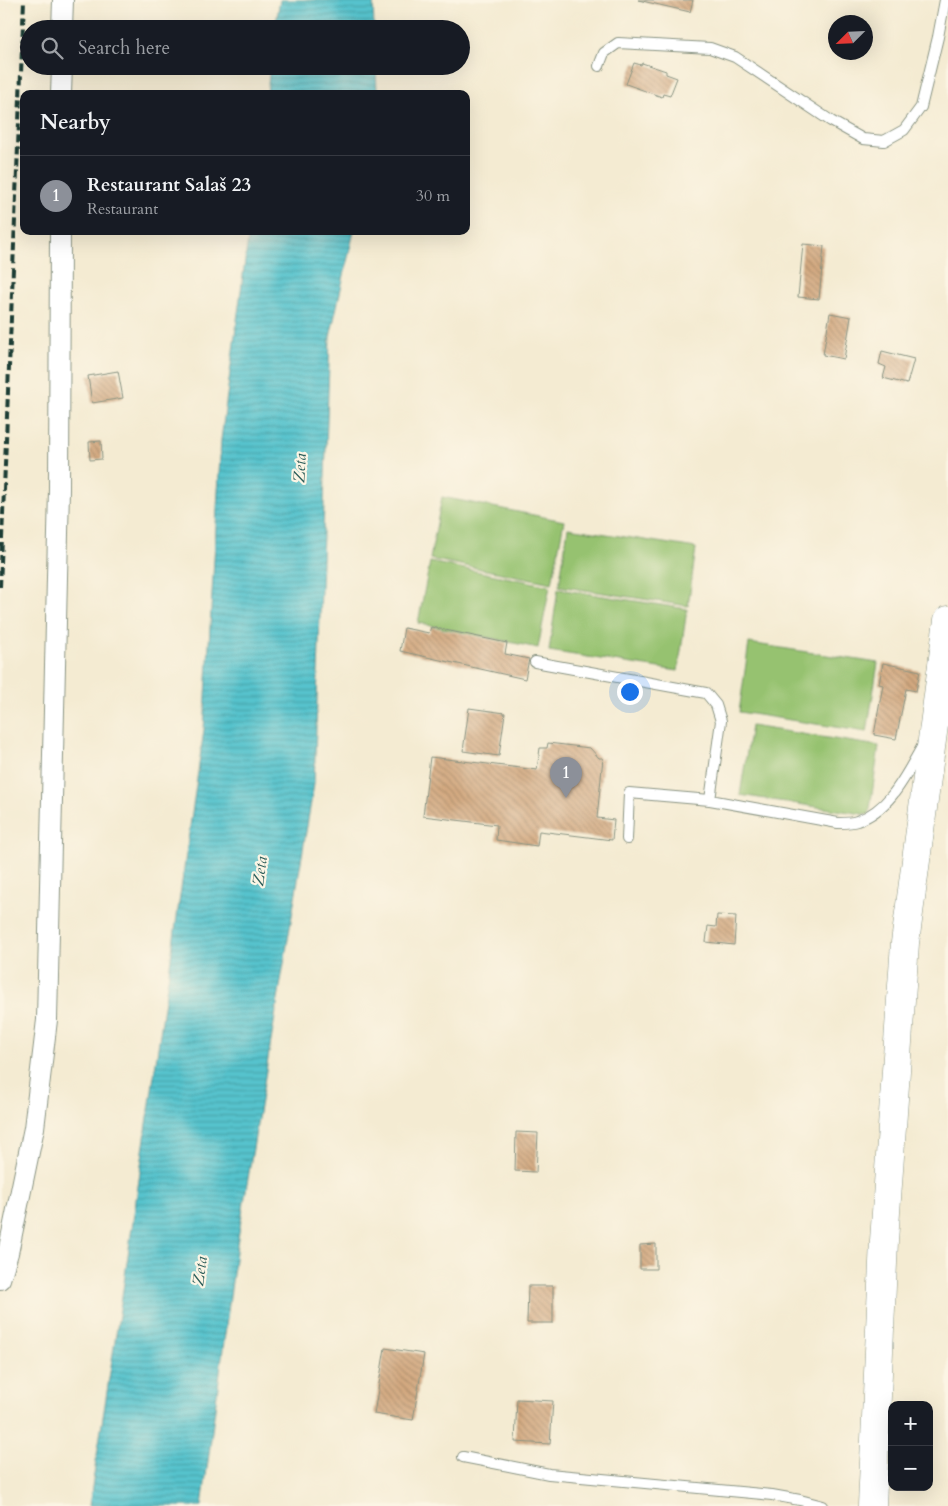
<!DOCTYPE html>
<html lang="en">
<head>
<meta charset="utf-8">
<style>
  body { margin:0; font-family:Cardo,serif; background:#20242c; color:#f1f3f6 }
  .controls { position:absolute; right:15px; bottom:15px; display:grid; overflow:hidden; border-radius:10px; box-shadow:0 5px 20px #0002 }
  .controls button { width:45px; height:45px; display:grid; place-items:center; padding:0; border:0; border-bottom:1px solid #363941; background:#171b24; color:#f1f3f6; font:25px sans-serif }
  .compass { position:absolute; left:828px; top:15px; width:45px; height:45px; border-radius:50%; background:#171b24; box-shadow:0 5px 20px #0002; rotate:246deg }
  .you { position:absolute; left:629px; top:691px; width:18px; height:18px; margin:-12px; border:4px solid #fff; border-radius:50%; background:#1a73e8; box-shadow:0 0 0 8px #1a73e833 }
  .badge { display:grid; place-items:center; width:32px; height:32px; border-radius:50%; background:#8c9099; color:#fff; font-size:16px; font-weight:700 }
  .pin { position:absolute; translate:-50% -41px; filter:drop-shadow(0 1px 2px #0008) }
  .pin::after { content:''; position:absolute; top:26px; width:18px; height:15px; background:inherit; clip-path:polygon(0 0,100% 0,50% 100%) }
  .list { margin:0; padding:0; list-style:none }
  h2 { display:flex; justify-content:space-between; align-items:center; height:65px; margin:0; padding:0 20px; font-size:21px }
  h2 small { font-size:16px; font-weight:400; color:#9ea1a6 }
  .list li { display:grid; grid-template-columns:32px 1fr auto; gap:15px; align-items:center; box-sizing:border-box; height:80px; padding:0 20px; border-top:1px solid #363941 }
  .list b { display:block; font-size:19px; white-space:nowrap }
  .list p { margin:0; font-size:16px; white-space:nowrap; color:#9ea1a6 }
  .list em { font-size:16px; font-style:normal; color:#9ea1a6 }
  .icon { flex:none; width:28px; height:28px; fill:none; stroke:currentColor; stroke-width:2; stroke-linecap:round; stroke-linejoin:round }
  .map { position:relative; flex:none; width:948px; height:1506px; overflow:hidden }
  .search { position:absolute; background:#171b24; box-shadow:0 5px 20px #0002; left:20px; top:20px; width:450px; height:55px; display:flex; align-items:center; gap:12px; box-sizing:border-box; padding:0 18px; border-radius:28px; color:#9ea1a6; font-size:19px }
  .panel { position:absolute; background:#171b24; box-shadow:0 5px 20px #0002; left:20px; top:90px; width:450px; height:145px; border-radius:10px }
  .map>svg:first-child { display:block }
  .garden { fill:#96c270; stroke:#5a8052 }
  .water { fill:url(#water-rules); stroke:#3a8080 }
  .building { fill:url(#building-back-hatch) }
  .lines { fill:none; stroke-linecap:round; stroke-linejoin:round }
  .lane-casing { stroke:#8a9483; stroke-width:12 }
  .street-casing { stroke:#8a9483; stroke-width:22 }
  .secondary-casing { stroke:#8a9483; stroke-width:29 }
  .lane { stroke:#fff; stroke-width:10 }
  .street { stroke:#fff; stroke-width:20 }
  .secondary { stroke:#fff; stroke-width:28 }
  .rail { stroke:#1f3d34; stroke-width:4; stroke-dasharray:8 4; stroke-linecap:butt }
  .labels { text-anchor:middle; stroke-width:4.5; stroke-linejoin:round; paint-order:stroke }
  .water-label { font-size:16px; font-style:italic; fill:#2d5e5a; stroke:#fcf5e5 }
</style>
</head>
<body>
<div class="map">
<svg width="948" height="1506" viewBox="0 0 948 1506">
  <defs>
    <pattern id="water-rules" width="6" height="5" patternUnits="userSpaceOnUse" patternTransform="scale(1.25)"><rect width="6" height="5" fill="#56c3cd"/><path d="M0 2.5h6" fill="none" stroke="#47a0a7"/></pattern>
    <pattern id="building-back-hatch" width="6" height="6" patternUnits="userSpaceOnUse" patternTransform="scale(1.25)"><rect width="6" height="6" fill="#d3a980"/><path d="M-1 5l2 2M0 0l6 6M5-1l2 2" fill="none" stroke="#ab8b6a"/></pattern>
  </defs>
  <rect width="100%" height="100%" fill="#fcf5e5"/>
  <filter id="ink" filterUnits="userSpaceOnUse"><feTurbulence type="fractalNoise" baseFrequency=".02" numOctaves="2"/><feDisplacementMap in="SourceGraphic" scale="10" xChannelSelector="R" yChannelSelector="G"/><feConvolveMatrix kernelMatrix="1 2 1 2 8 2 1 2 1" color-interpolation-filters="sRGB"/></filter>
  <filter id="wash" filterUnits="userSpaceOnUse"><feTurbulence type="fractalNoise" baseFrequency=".0096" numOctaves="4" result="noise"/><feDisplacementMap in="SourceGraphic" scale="20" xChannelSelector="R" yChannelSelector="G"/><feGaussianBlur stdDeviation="1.12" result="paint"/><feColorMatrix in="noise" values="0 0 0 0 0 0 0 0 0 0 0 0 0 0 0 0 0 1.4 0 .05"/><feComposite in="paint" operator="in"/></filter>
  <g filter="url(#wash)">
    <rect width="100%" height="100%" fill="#f4ebd2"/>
    <!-- garden -->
    <g class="garden">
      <polygon points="442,497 564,521 552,583 430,559"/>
      <polygon points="568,528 696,548 688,606 559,586"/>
      <polygon points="430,562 550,586 538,648 418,623"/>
      <polygon points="558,589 687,609 678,671 549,651"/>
      <polygon points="749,643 878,663 867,732 739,712"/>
      <polygon points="751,726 879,746 869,815 740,795"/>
    </g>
    <!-- water -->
    <g class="water">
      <polygon points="280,0 373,0 374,29 275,29"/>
      <polygon points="270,66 376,66 377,94 267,94"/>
      <polygon points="249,231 354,231 330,337 314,784 237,1244 202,1506 89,1506 123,1290 204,730 221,440"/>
    </g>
    <g id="blocks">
      <!-- building -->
      <g class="building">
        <polygon points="638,0 693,0 690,12"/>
        <polygon points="634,63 641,65 642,63 666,71 666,74 677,78 670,96 663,94 662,97 626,84"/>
        <polygon points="803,244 824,246 819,299 798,297"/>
        <polygon points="830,313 851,317 844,359 823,355"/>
        <polygon points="882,351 914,359 907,384 883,378 886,367 879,364"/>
        <polygon points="118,371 123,398 92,403 88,376"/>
        <polygon points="101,441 102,459 90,460 89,442"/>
        <polygon points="431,627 507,643 505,654 529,659 525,679 400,651 404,628 429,633"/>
        <polygon points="883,663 920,671 916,691 906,689 896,739 874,735 883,685 879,684"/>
        <polygon points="469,708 505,713 499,756 463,751"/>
        <polygon points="548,743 590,748 599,758 603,758 597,818 614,820 612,840 539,831 537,846 496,840 497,825 423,816 430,757 537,770 540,748 547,748"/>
        <polygon points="717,915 736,916 734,945 706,942 708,926 716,927"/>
        <polygon points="516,1132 538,1133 536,1172 515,1171"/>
        <polygon points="656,1244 656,1269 640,1269 640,1245"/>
        <polygon points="528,1286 553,1286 553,1323 527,1323"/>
        <polygon points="385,1348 424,1354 413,1420 374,1414"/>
        <polygon points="517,1399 553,1401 550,1444 515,1442"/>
      </g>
    </g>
  </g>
  <g filter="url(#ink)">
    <use href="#blocks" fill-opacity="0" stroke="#8a9483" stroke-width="1"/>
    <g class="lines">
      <!-- lane casing -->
      <g class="lane-casing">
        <g id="lane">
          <polyline points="599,66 604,53 618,43 710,48 735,57 831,121 863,139 884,141 904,130 921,107 938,37 945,0"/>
          <path d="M535 662 706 693 716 705 721 721 710 800 838 823C844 823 852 823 857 821 890 810 906 775 922 747"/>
          <polyline points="627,839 629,793 710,800"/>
          <polyline points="463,1457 549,1474 772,1495 800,1500 823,1506"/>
        </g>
      </g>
      <!-- street casing -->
      <g class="street-casing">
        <g id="street">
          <polyline points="62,29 63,0"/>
          <polyline points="61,94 62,66"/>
          <polyline points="0,1279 8,1253 34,1128 47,1020 59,489 60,231"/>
        </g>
      </g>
      <!-- secondary casing -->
      <g class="secondary-casing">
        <polyline id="secondary" points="872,1506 884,1241 905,943 948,620"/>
      </g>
      <!-- lane -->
      <use href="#lane" class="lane"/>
      <!-- street -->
      <use href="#street" class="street"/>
      <!-- secondary -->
      <use href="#secondary" class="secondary"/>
      <!-- rail -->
      <polyline class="rail" points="0,587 24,0"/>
    </g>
  </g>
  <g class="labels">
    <!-- water labels -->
    <g class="water-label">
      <text transform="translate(299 468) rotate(-87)" y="6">Zeta</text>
      <text transform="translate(259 871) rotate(-82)" y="6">Zeta</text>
      <text transform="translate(199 1271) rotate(-82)" y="6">Zeta</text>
    </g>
  </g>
</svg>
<div class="controls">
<button>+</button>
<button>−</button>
</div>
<svg class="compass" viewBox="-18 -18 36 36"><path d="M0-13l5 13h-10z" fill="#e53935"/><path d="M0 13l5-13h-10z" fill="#9ea1a6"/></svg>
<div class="you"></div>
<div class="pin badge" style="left:566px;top:798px">1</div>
<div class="search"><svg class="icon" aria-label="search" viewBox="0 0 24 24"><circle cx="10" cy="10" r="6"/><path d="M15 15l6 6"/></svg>Search here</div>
<section class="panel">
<h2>Nearby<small></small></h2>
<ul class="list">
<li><span class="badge">1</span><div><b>Restaurant Salaš 23</b><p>Restaurant</p></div><em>30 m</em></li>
</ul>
</section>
</div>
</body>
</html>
